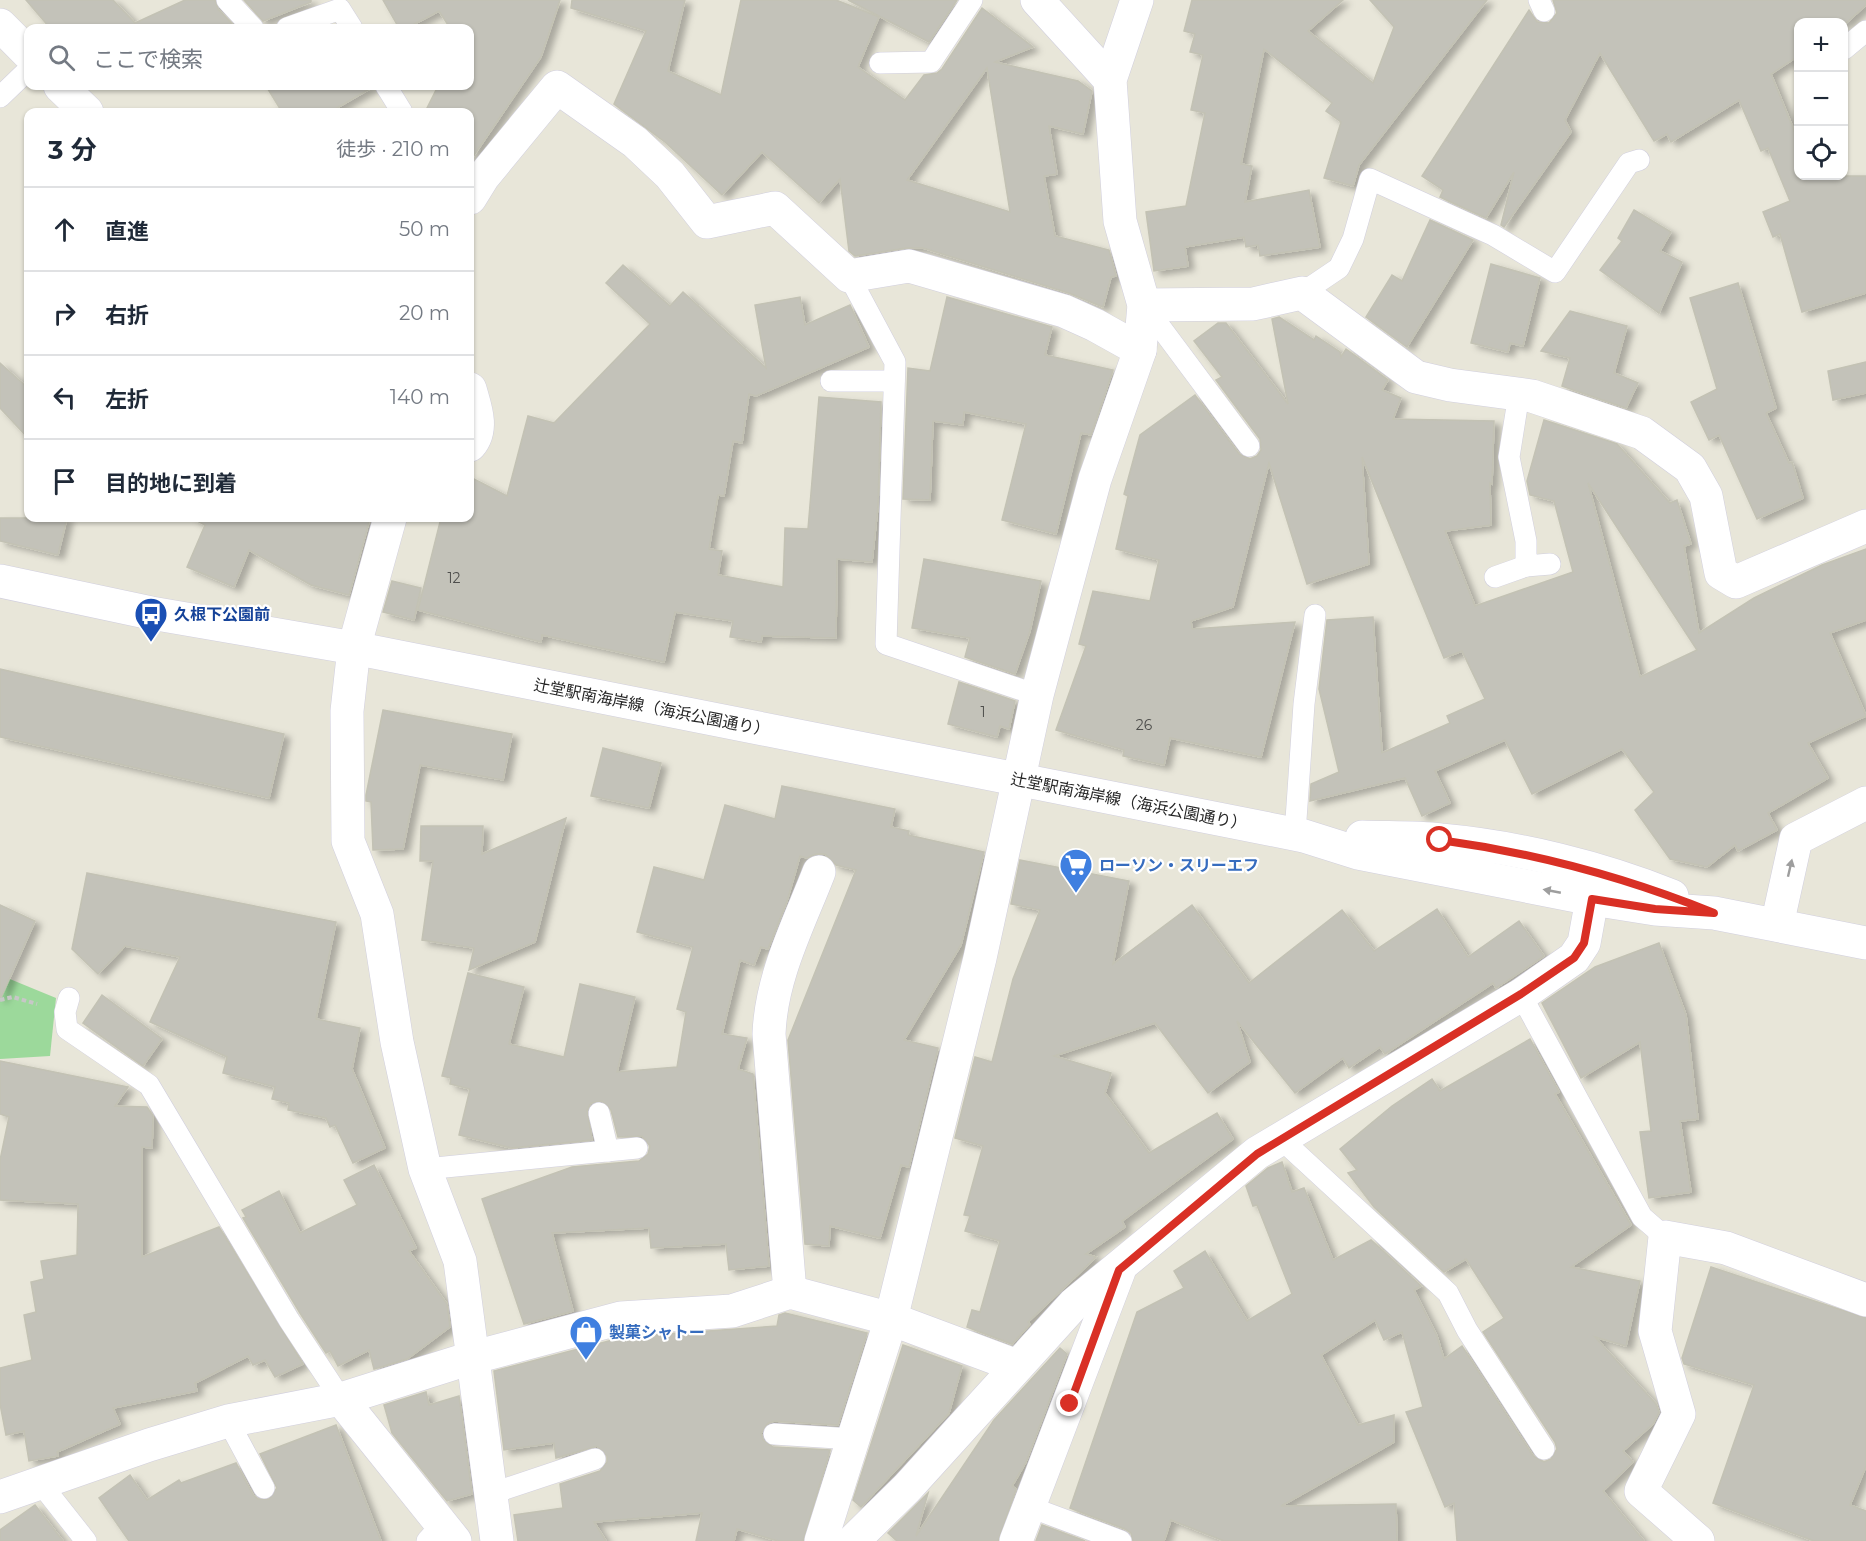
<!DOCTYPE html>
<html lang="ja">
<head>
<meta charset="utf-8">
<style>
  body { margin:0; font-family:Montserrat,"Noto Sans JP",sans-serif; background:#f2f2f3; color:#1f2937 }
  .controls { position:absolute; right:18px; top:18px; display:grid; overflow:hidden; border-radius:12px; box-shadow:0 2px 4px #0004 }
  .controls button { width:54px; height:54px; display:grid; place-items:center; padding:0; border:0; border-bottom:2px solid #e0e1e3; background:#fff; color:#1f2937; font:30px sans-serif }
  .stop { position:absolute; width:18px; height:18px; margin:-14px; border:4px solid #d93025; border-radius:50%; background:#fff }
  .stop.end { background:#d93025; border-color:#fff; box-shadow:0 2px 6px #0008 }
  .list { margin:0; padding:0; list-style:none }
  h2 { display:flex; justify-content:space-between; align-items:center; height:78px; margin:0; padding:0 24px; font-size:26px }
  h2 small { font-size:20px; font-weight:400; color:#747a83 }
  .list li { display:grid; grid-template-columns:39px 1fr auto; gap:18px; align-items:center; box-sizing:border-box; height:84px; padding:0 24px; border-top:2px solid #e0e1e3 }
  .list b { display:block; font-size:22px; white-space:nowrap }
  .list em { font-size:20px; font-style:normal; color:#747a83 }
  .icon { flex:none; width:33px; height:33px; fill:none; stroke:currentColor; stroke-width:2; stroke-linecap:round; stroke-linejoin:round }
  .map { position:relative; flex:none; width:1866px; height:1541px; overflow:hidden }
  .search { position:absolute; background:#fff; box-shadow:0 2px 4px #0004; left:24px; top:24px; width:450px; height:66px; display:flex; align-items:center; gap:15px; box-sizing:border-box; padding:0 21px; border-radius:12px; color:#747a83; font-size:22px }
  .panel { position:absolute; background:#fff; box-shadow:0 2px 4px #0004; left:24px; top:108px; width:450px; height:414px; border-radius:12px }
  .map>svg:first-child { display:block }
  .green { fill:#9cd99b }
  .building { fill:#c3c2b9; stroke:#c3c2b4; stroke-width:1.5; fill-rule:evenodd; filter:url(#shadow) }
  .lines { fill:none; stroke-linecap:round; stroke-linejoin:round }
  .lane-casing { stroke:#d1cfde; stroke-width:22 }
  .street-casing { stroke:#d1cfde; stroke-width:34 }
  .secondary-casing { stroke:#d1cfde; stroke-width:34 }
  .path { stroke:#c7c7c7; stroke-width:4; stroke-dasharray:4.5 3; stroke-linecap:butt }
  .lane { stroke:#fff; stroke-width:21 }
  .street { stroke:#fff; stroke-width:33 }
  .secondary { stroke:#fff; stroke-width:33 }
  .oneway { fill:#9e9e9e }
  .route { stroke:#d93025; stroke-width:8 }
  .labels { text-anchor:middle; stroke-width:4.5; stroke-linejoin:round; paint-order:stroke }
  .number-label { font-size:14px; fill:#4e4e4c }
  .transit-label { font-size:16px; font-weight:bold; fill:#164399; stroke:#fff; text-anchor:start }
  .street-label { font-size:16px; fill:#272727; stroke:#fff }
  .shop-label { font-size:16px; font-weight:bold; fill:#366cbe; stroke:#fff; text-anchor:start }
</style>
</head>
<body>
<div class="map">
<svg width="1866" height="1541" viewBox="0 0 1866 1541">
  <defs>
    <filter id="shadow"><feDropShadow dx="6" dy="4" stdDeviation="3" flood-color="#0004"/></filter>
  </defs>
  <rect width="100%" height="100%" fill="#e8e6d9"/>
  <!-- green -->
  <polygon class="green" points="0,975 56,998 50,1056 0,1059"/>
  <!-- building -->
  <g class="building">
    <polygon points="26,0 113,0 135,23 185,0 215,0 218,9 236,28 50,28"/>
    <polygon points="244,0 311,0 311,2 263,21"/>
    <polygon points="383,0 560,0 541,57 470,161 470,112 425,112 438,86 470,86 470,28 450,28 439,11 407,28 399,28"/>
    <path d="M572 0H685L668 71 721 95 741 0H836L879 17 858 67 905 100 924 75 937 73 942 69 982 8 1033 47 995 62 1078 81 1092 91 1083 134 1049 126 1057 174 1044 176 1055 236 1109 250 1116 276 1111 277 1103 307 1069 293 923 248H906L855 256 849 251 840 179 819 203 762 152 722 195 665 142 614 104 646 31 571 8ZM987 68 1010 212 907 180Z"/>
    <polygon points="848,0 957,0 929,42"/>
    <polygon points="1192,0 1343,0 1308,31 1373,83 1394,27 1370,0 1487,0 1359,165 1353,186 1324,178 1341,122 1326,111 1332,103 1264,49 1241,164 1252,166 1245,202 1309,190 1320,247 1260,256 1258,245 1246,247 1244,237 1185,247 1188,266 1154,271 1146,212 1186,206 1205,113 1191,110 1203,55 1190,52 1195,34 1184,31"/>
    <polygon points="1553,0 1866,0 1866,5 1844,25 1844,22 1798,22 1798,56 1771,74 1798,140 1798,176 1866,176 1866,293 1802,312 1780,234 1773,237 1763,212 1790,201 1768,148 1761,151 1739,100 1671,142 1667,134 1654,141 1600,53 1565,120 1571,132 1504,227 1501,225 1514,172 1486,218 1440,197 1443,190 1422,176 1529,10 1537,22 1549,23 1557,13"/>
    <polygon points="266,86 373,86 373,87 330,112 282,112"/>
    <polygon points="1634,210 1671,232 1660,251 1682,262 1659,313 1600,270 1622,241 1618,238"/>
    <polygon points="1430,220 1473,240 1407,347 1366,317 1392,275 1402,281"/>
    <polygon points="1491,264 1540,278 1523,346 1510,343 1508,352 1471,343"/>
    <polygon points="623,265 670,306 683,292 766,368 755,305 800,297 805,325 850,305 869,347 756,396 749,394 742,443 733,441 724,496 718,495 709,549 722,551 718,575 783,587 785,528 808,529 819,397 881,402 878,506 872,562 837,559 836,638 762,636 761,642 730,637 733,621 675,612 664,662 542,635 541,642 418,610 441,518 470,518 470,477 507,496 528,416 554,423 650,324 606,283"/>
    <polygon points="1738,283 1776,408 1766,413 1789,463 1792,462 1803,498 1757,519 1719,435 1709,440 1691,402 1717,389 1690,298"/>
    <polygon points="947,297 1052,327 1045,355 1113,370 1091,435 1081,433 1056,534 1002,520 1026,424 964,412 963,425 933,421 930,500 903,499 908,368 930,371"/>
    <polygon points="1570,311 1627,326 1614,373 1638,383 1626,408 1562,386 1570,358 1541,351"/>
    <path d="M1279 317 1314 340 1316 336 1340 352 1341 357 1346 349 1388 380 1382 390 1401 398 1393 419 1494 421 1492 484 1490 483 1491 525 1445 531 1475 606 1573 572 1554 501 1530 495 1527 481 1544 420 1617 444 1670 503 1677 500 1691 544 1684 546 1699 633 1754 598 1822 565 1866 549V620L1830 633 1866 716 1808 743 1828 778 1768 813 1777 830 1738 851 1735 845 1707 867 1670 859 1635 810 1654 792 1622 749 1532 794 1505 740 1435 771 1450 803 1422 816 1405 778 1310 801 1311 784 1339 772 1319 689 1327 620 1373 617 1382 753 1450 723 1447 716 1485 699 1462 651 1444 658 1362 457 1369 564 1307 584 1269 463 1233 607 1191 621 1192 629 1295 622 1261 757 1170 738 1164 765 1123 756 1124 750 1056 730 1086 646 1079 644 1093 591 1150 601 1159 560 1116 549 1128 496 1124 494 1140 435 1195 395 1239 454 1250 459 1257 456 1261 450 1260 439 1216 380 1222 377 1194 341 1218 323H1226L1288 404 1272 319ZM1588 483 1697 650 1640 677Z"/>
    <polygon points="1866,362 1866,393 1833,400 1828,371"/>
    <polygon points="0,363 28,388 28,438 0,408"/>
    <polygon points="0,518 67,518 58,555 0,541"/>
    <polygon points="192,518 370,518 349,595 311,585 249,550 234,587 187,567 205,525"/>
    <polygon points="924,559 1041,581 1030,631 1015,674 965,657 970,638 912,628"/>
    <polygon points="392,581 421,588 414,620 383,612"/>
    <polygon points="0,669 284,734 269,798 0,737"/>
    <polygon points="959,682 1015,701 1009,729 1000,726 997,737 948,724"/>
    <polygon points="383,710 512,734 503,780 420,765 403,849 373,850 371,802 366,801 366,795"/>
    <polygon points="603,748 661,763 649,808 591,796"/>
    <polygon points="782,786 895,809 891,827 909,831 908,835 984,852 961,945 904,1040 938,1048 909,1167 901,1165 880,1238 830,1226 829,1246 805,1244 788,1040 856,870 836,865 825,854 816,854 807,858 800,856 787,901 768,949 761,947 754,965 740,960 722,1034 747,1038 738,1069 753,1074 769,1266 729,1270 726,1244 651,1248 649,1228 552,1233 573,1311 524,1324 482,1199 572,1167 639,1161 648,1154 650,1146 642,1136 618,1137 611,1110 602,1101 591,1103 587,1110 592,1140 511,1148 459,1135 470,1089 450,1084 451,1078 442,1076 468,973 524,987 509,1044 564,1057 580,984 635,997 617,1072 677,1067 686,1012 677,1009 693,947 637,932 654,867 704,880 725,805 775,819"/>
    <polygon points="566,818 535,942 469,970 474,948 422,940 433,861 420,861 421,826 483,826 482,854"/>
    <polygon points="1020,860 1129,881 1113,964 1192,905 1249,983 1342,910 1374,951 1437,909 1468,957 1519,921 1544,956 1496,988 1493,983 1385,1054 1380,1047 1349,1068 1343,1058 1295,1093 1237,1021 1250,1062 1208,1093 1155,1023 1054,1056 1111,1073 1105,1093 1149,1153 1217,1113 1233,1139 1122,1221 1125,1227 1086,1254 1096,1257 1028,1322 1030,1324 1012,1344 967,1327 972,1310 980,1312 1000,1241 965,1231 970,1216 964,1215 983,1146 955,1138 975,1057 992,1062 1013,979 1040,910 1011,904"/>
    <polygon points="87,873 336,922 316,1019 360,1028 352,1069 385,1148 353,1163 335,1125 330,1127 326,1118 288,1110 289,1103 272,1099 275,1087 223,1073 227,1057 150,1022 180,957 125,946 98,974 72,949"/>
    <polygon points="0,905 35,921 0,1000"/>
    <polygon points="1659,943 1686,1015 1698,1119 1680,1121 1691,1192 1649,1198 1640,1132 1651,1131 1640,1042 1581,1078 1542,1003 1595,967"/>
    <polygon points="102,995 162,1039 143,1066 83,1023"/>
    <polygon points="1530,1039 1559,1092 1555,1094 1631,1225 1571,1267 1640,1281 1626,1346 1595,1337 1656,1404 1659,1412 1653,1424 1623,1451 1633,1462 1603,1491 1644,1541 1457,1541 1454,1503 1445,1507 1406,1412 1423,1407 1402,1332 1384,1340 1375,1320 1321,1355 1358,1425 1394,1415 1394,1442 1281,1506 1396,1504 1397,1541 1224,1541 1171,1520 1164,1541 1133,1541 1131,1533 1125,1529 1070,1508 1137,1312 1184,1288 1174,1271 1205,1251 1247,1321 1292,1294 1257,1205 1253,1206 1246,1186 1268,1168 1282,1162 1292,1192 1304,1188 1333,1260 1371,1240 1421,1286 1414,1290 1437,1336 1444,1359 1462,1346 1533,1456 1544,1462 1551,1459 1557,1449 1555,1442 1483,1332 1504,1318 1466,1259 1444,1272 1374,1207 1348,1173 1357,1170 1340,1149 1392,1106 1432,1079 1440,1091"/>
    <polygon points="0,1061 128,1087 115,1106 147,1107 153,1116 152,1148 142,1147 142,1257 219,1227 303,1364 275,1377 265,1360 253,1365 248,1356 195,1383 197,1391 113,1408 120,1424 57,1452 58,1456 29,1461 24,1431 6,1435 0,1404 0,1368 32,1360 24,1315 36,1312 31,1282 44,1279 41,1261 77,1255 78,1204 0,1200 0,1160 9,1117 0,1114"/>
    <polygon points="374,1165 416,1248 409,1251 447,1304 450,1327 407,1359 374,1369 369,1350 338,1366 330,1351 326,1353 300,1313 243,1218 246,1217 242,1210 279,1191 300,1233 357,1205 344,1180"/>
    <polygon points="1711,1267 1866,1318 1866,1466 1850,1505 1866,1511 1866,1541 1814,1541 1713,1503 1754,1385 1684,1364 1682,1358"/>
    <polygon points="785,1313 867,1333 838,1425 774,1421 768,1423 761,1433 763,1440 773,1447 830,1450 803,1541 778,1541 737,1529 734,1541 696,1541 702,1513 594,1522 606,1541 518,1541 514,1515 563,1508 560,1484 600,1471 607,1462 607,1456 597,1446 556,1458 554,1443 504,1450 494,1371 624,1337 777,1326 779,1315"/>
    <polygon points="903,1345 962,1366 949,1413 861,1507 853,1500"/>
    <polygon points="1060,1348 1067,1354 1026,1462 1012,1486 1016,1489 998,1541 897,1541 888,1533 928,1493 916,1536 994,1420"/>
    <polygon points="426,1392 429,1405 459,1396 472,1494 447,1501 392,1433 384,1405"/>
    <polygon points="336,1425 381,1541 129,1541 99,1498 130,1475 147,1500 179,1480 181,1483 236,1463 253,1495 258,1499 269,1499 277,1488 260,1454"/>
    <polygon points="35,1505 63,1541 0,1541 0,1530"/>
    <polygon points="1042,1525 1085,1541 1036,1541"/>
  </g>
  <g class="lines">
    <!-- lane casing -->
    <g class="lane-casing">
      <g id="lane">
        <polyline points="227,0 253,28"/>
        <polyline points="1539,0 1544,11"/>
        <polyline points="287,28 340,9 352,28"/>
        <polyline points="1844,49 1866,31"/>
        <polyline points="880,63 931,62 972,0"/>
        <polyline points="386,86 402,112"/>
        <polyline points="0,97 28,70"/>
        <polyline points="849,276 895,362 886,644 1037,695"/>
        <polyline points="1302,293 1339,268 1353,239 1370,179 1493,235 1555,272 1629,163 1639,160"/>
        <polyline points="1144,305 1249,446"/>
        <polyline points="831,381 894,381"/>
        <polyline points="1519,394 1509,457 1526,541 1526,566 1550,564"/>
        <polyline points="1495,577 1526,566"/>
        <polyline points="1295,834 1304,704 1315,615"/>
        <polyline points="1521,995 1642,1217 1665,1237"/>
        <polyline points="69,998 65,1012 67,1029 149,1085 289,1320 341,1399"/>
        <polyline points="599,1113 608,1151"/>
        <polyline points="1280,1138 1448,1293 1467,1330 1544,1449"/>
        <polyline points="425,1169 637,1148"/>
        <polyline points="228,1421 264,1488"/>
        <polyline points="774,1434 853,1439"/>
        <polyline points="41,1484 86,1541"/>
        <polyline points="490,1494 595,1459"/>
        <polyline points="1030,1507 1121,1541"/>
        <polyline points="427,1541 442,1524"/>
      </g>
    </g>
    <!-- street casing -->
    <g class="street-casing">
      <g id="street">
        <polyline points="1037,0 1110,80"/>
        <polyline points="0,25 28,53"/>
        <polyline points="60,86 87,112"/>
        <polyline points="470,198 483,177 557,87 635,142 670,175 707,222 775,208 849,276 909,266 1064,311 1095,325 1140,350"/>
        <polyline points="1144,305 1253,304 1302,293 1416,377 1450,385 1532,396 1642,433 1690,468 1706,496 1721,573 1736,582 1866,526"/>
        <path d="M470 389C475 407 484 429 470 445"/>
        <polyline points="390,518 354,648 347,711 348,841 377,914 397,1042 425,1169 460,1261 497,1541"/>
        <polyline points="1777,925 1796,839 1866,803"/>
        <path d="M790 1292 769 1034C771 977 798 926 819 872"/>
        <polyline points="341,1399 455,1541"/>
        <polyline points="0,1497 149,1445 228,1421 341,1399 471,1358 621,1318 732,1311 790,1292 891,1319 1017,1366"/>
        <polyline points="821,1541 891,1319 980,958 1037,695 1095,479 1140,350 1144,305 1120,221 1110,80 1137,0"/>
        <polyline points="853,1541 907,1488 1074,1304 1257,1153 1521,995 1574,958 1584,943 1592,899"/>
        <polyline points="1016,1541 1119,1271"/>
        <polyline points="1698,1541 1641,1491 1679,1414 1655,1331 1665,1237 1726,1248 1866,1300"/>
      </g>
    </g>
    <!-- secondary casing -->
    <g class="secondary-casing">
      <g id="secondary">
        <polyline points="0,581 151,613 354,648 1304,836 1358,853 1592,899 1655,909 1714,913 1866,943"/>
        <path d="M1362 837C1388 838 1415 837 1441 840 1518 847 1600 867 1672 896"/>
      </g>
    </g>
    <!-- path -->
    <polyline class="path" points="0,1000 13,997 37,1004"/>
    <!-- lane -->
    <use href="#lane" class="lane"/>
    <!-- street -->
    <use href="#street" class="street"/>
    <!-- secondary -->
    <use href="#secondary" class="secondary"/>
  </g>
  <!-- one-way arrows -->
  <defs><path id="oneway-solid" d="M-6-.8H1V-3.2L6.5 0L1 3.2V.8H-6Z" transform="scale(1.5)"/></defs>
  <g class="oneway">
    <use href="#oneway-solid" transform="translate(1790 868) rotate(-77)"/>
    <use href="#oneway-solid" transform="translate(1552 891) rotate(-169)"/>
  </g>
  <g class="lines">
    <!-- route -->
    <path class="route" d="M1070 1404 1119 1270 1257 1154 1521 994 1574 958 1584 943 1592 899 1655 909 1714 913C1625 877 1535 853 1440 840"/>
  </g>
  <!-- icons -->
  <defs>
    <g id="bus-pin" transform="scale(1.725)"><path d="M0 17L-7.5 6A9.5 9.5 0 1 1 7.5 6Z" fill="#1a4fb4" stroke="#fff"/><path d="M-5-6H5V4H4V6H2V4H-2V6H-4V4H-5ZM-3.5-4V0h7V-4ZM-3.5 1.2v1.5H-2V1.2ZM2 1.2v1.5H3.5V1.2Z" fill="#fff"/></g>
    <g id="supermarket-pin" transform="scale(1.725)"><path d="M0 17L-7.5 6A9.5 9.5 0 1 1 7.5 6Z" fill="#3f7fe0" stroke="#fff"/><path d="M-6-5.5h2.5l.6 2H6L4.5 2H-2.5L-4.4-4H-6ZM-1.5 3.2a1.3 1.3 0 1 0 .1 0ZM3 3.2a1.3 1.3 0 1 0 .1 0Z" fill="#fff"/></g>
    <g id="shop-pin" transform="scale(1.725)"><path d="M0 17L-7.5 6A9.5 9.5 0 1 1 7.5 6Z" fill="#3f7fe0" stroke="#fff"/><path d="M-5-2.5h2.3a2.7 3.5 0 0 1 5.4 0H5L5.5 6h-11ZM-1.5-2.5h3a1.5 2.3 0 0 0-3 0Z" fill="#fff"/></g>
  </defs>
  <g fill-rule="evenodd">
    <use href="#bus-pin" x="151" y="614"/>
    <use href="#supermarket-pin" x="1076" y="865"/>
    <use href="#shop-pin" x="586" y="1332"/>
  </g>
  <g class="labels">
    <!-- number labels -->
    <g class="number-label">
      <text x="454" y="583">12</text>
      <text x="983" y="717">1</text>
      <text x="1144" y="730">26</text>
    </g>
    <!-- transit labels -->
    <g class="transit-label">
      <text x="174" y="620">久根下公園前</text>
    </g>
    <!-- street labels -->
    <g class="street-label">
      <text transform="translate(652 707) rotate(11)" y="6">辻堂駅南海岸線（海浜公園通り）</text>
      <text transform="translate(1129 801) rotate(11)" y="6">辻堂駅南海岸線（海浜公園通り）</text>
    </g>
    <!-- shop labels -->
    <g class="shop-label">
      <text x="1099" y="871">ローソン・スリーエフ</text>
      <text x="609" y="1338">製菓シャトー</text>
    </g>
  </g>
</svg>
<div class="controls">
<button>+</button>
<button>−</button>
<button><svg class="icon" aria-label="locate" viewBox="0 0 24 24"><circle cx="12" cy="12" r="6"/><path d="M12 2v4M12 18v4M2 12h4M18 12h4"/></svg></button>
</div>
<div class="stop" style="left:1440px;top:840px"></div>
<div class="stop end" style="left:1070px;top:1404px"></div>
<div class="search"><svg class="icon" aria-label="search" viewBox="0 0 24 24"><circle cx="10" cy="10" r="6"/><path d="M15 15l6 6"/></svg>ここで検索</div>
<section class="panel">
<h2>3 分<small>徒歩 · 210 m</small></h2>
<ul class="list">
<li><svg class="icon" aria-label="ahead" viewBox="0 0 24 24"><path d="M12 20V5M6 11l6-6 6 6"/></svg><div><b>直進</b></div><em>50 m</em></li>
<li><svg class="icon" aria-label="right" viewBox="0 0 24 24"><path d="M7 20v-9h11M14 6l5 5-5 5"/></svg><div><b>右折</b></div><em>20 m</em></li>
<li><svg class="icon" aria-label="left" viewBox="0 0 24 24"><path d="M17 20v-9H6M10 6l-5 5 5 5"/></svg><div><b>左折</b></div><em>140 m</em></li>
<li><svg class="icon" aria-label="arrive" viewBox="0 0 24 24"><path d="M6 21V4h12l-3 4 3 4H6"/></svg><div><b>目的地に到着</b></div></li>
</ul>
</section>
</div>
</body>
</html>
